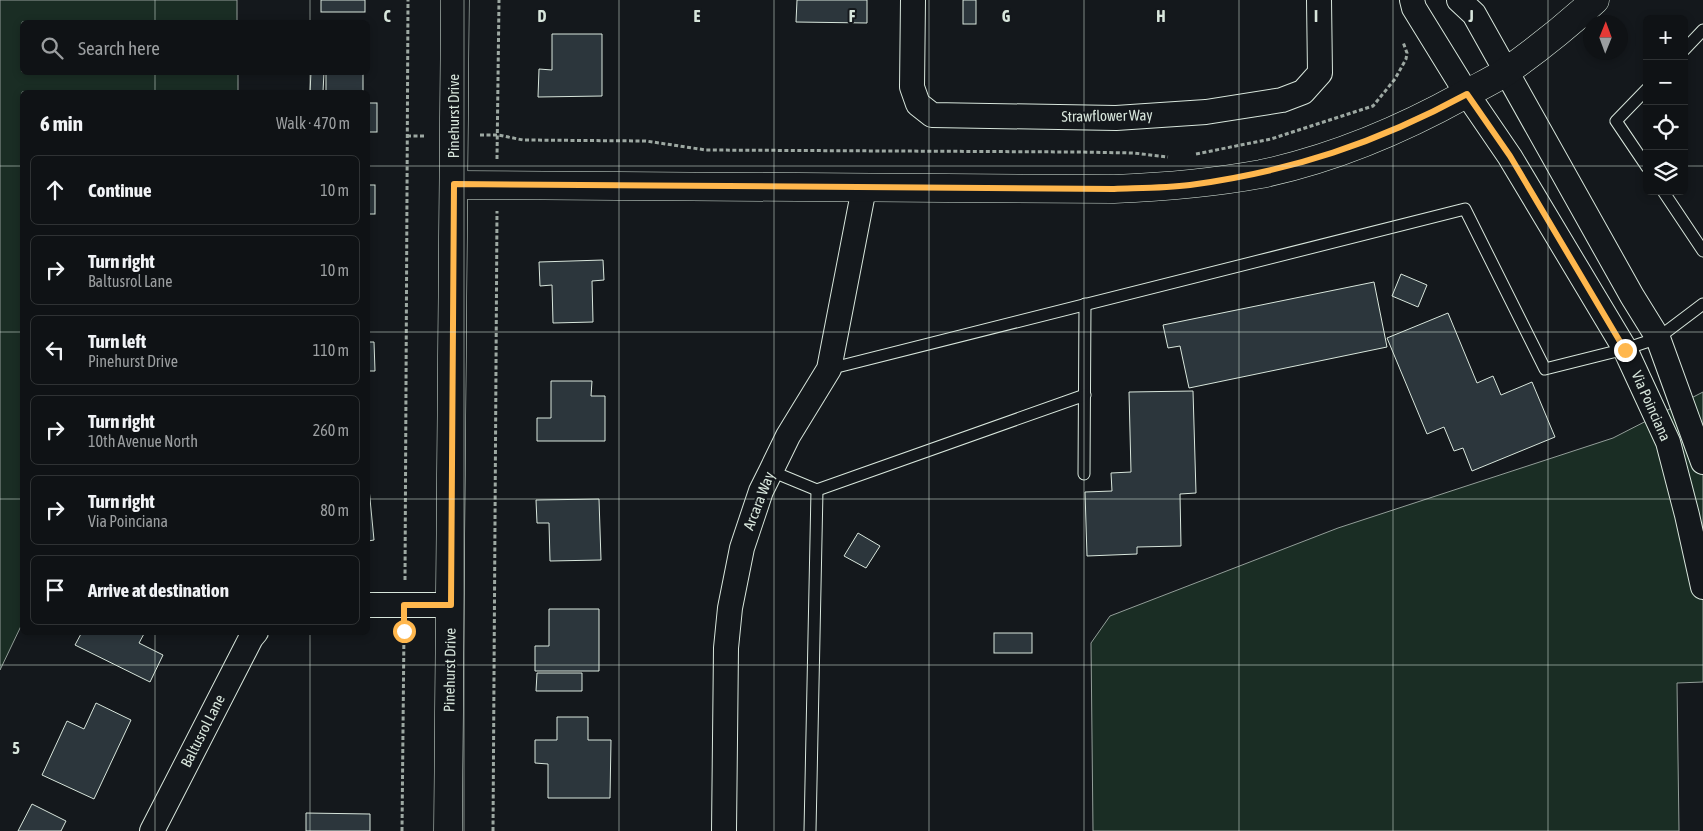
<!DOCTYPE html>
<html lang="en">
<head>
<meta charset="utf-8">
<style>
  body { margin:0; font-family:"Asap Condensed",sans-serif; background:#181b1e; color:#f1f3f6 }
  .controls { position:absolute; right:15px; top:15px; display:grid; overflow:hidden; border-radius:8px; box-shadow:0 2px 8px #0003 }
  .controls button { width:45px; height:45px; display:grid; place-items:center; padding:0; border:0; border-bottom:1px solid #2f3234; background:#0f1215; color:#f1f3f6; font:25px sans-serif }
  .compass { position:absolute; left:1583px; top:15px; width:45px; height:45px; border-radius:50%; background:#0f1215; box-shadow:0 2px 8px #0003; rotate:1deg }
  .stop { position:absolute; width:15px; height:15px; margin:-11px; border:4px solid #ffb74d; border-radius:50%; background:#fff }
  .stop.end { background:#ffb74d; border-color:#fff; box-shadow:0 1px 5px #0008 }
  .list { margin:0; padding:0; list-style:none }
  h2 { display:flex; justify-content:space-between; align-items:center; height:65px; margin:0; padding:0 20px; font-size:21px }
  h2 small { font-size:16px; font-weight:400; color:#9b9ea0 }
  .list li { display:grid; grid-template-columns:32px 1fr auto; gap:15px; align-items:center; box-sizing:border-box; height:70px; margin:0 10px 10px; padding:0 10px; border:1px solid #2f3234; border-radius:8px }
  .list b { display:block; font-size:19px; white-space:nowrap }
  .list p { margin:0; font-size:16px; white-space:nowrap; color:#9b9ea0 }
  .list em { font-size:16px; font-style:normal; color:#9b9ea0 }
  .icon { flex:none; width:28px; height:28px; fill:none; stroke:currentColor; stroke-width:2; stroke-linecap:round; stroke-linejoin:round }
  .map { position:relative; flex:none; width:1703px; height:831px; overflow:hidden }
  .search { position:absolute; background:#0f1215; box-shadow:0 2px 8px #0003; left:20px; top:20px; width:350px; height:55px; display:flex; align-items:center; gap:12px; box-sizing:border-box; padding:0 18px; border-radius:8px; color:#9b9ea0; font-size:19px }
  .panel { position:absolute; background:#0f1215; box-shadow:0 2px 8px #0003; left:20px; top:90px; width:350px; height:545px; border-radius:8px }
  .map>svg:first-child { display:block }
  .green { fill:#1a2d24; stroke:#939e99 }
  .building { fill:#2c363c; stroke:#d8e6dc }
  .lines { fill:none; stroke-linecap:round; stroke-linejoin:round }
  .lane-casing { stroke:#d8e6dc; stroke-width:13 }
  .street-casing { stroke:#d8e6dc; stroke-width:26 }
  .secondary-casing { stroke:#d8e6dc; stroke-width:29 }
  .path { stroke:#9da8a2; stroke-width:3; stroke-dasharray:4 2.5; stroke-linecap:butt }
  .lane { stroke:#14181c; stroke-width:11 }
  .street { stroke:#14181c; stroke-width:24 }
  .secondary { stroke:#14181c; stroke-width:28 }
  .route { stroke:#ffb74d; stroke-width:6 }
  .grid { fill:none; stroke:#d8e6dc; stroke-width:1; stroke-opacity:0.55 }
  .labels { text-anchor:middle; stroke-width:4; stroke-linejoin:round; paint-order:stroke }
  .street-label { font-size:15px; fill:#d8e6dc; stroke:#14181c }
  .grid-label { font-size:16px; text-anchor:middle; font-weight:bold; fill:#d8e6dc; stroke:#14181c; stroke-width:4; stroke-linejoin:round; paint-order:stroke }
</style>
</head>
<body>
<div class="map">
<svg width="1703" height="831" viewBox="0 0 1703 831">
  <rect width="100%" height="100%" fill="#14181c"/>
  <!-- green -->
  <g class="green">
    <polygon points="0,0 237,0 237,22 22,22 22,72 238,73 238,92 22,92 22,624 0,670"/>
    <polygon points="1703,392 1703,682 1677,683 1679,831 1093,831 1091,643 1110,616 1338,528 1613,438"/>
  </g>
  <!-- building -->
  <g class="building">
    <rect x="321" y="0" width="44" height="12"/>
    <polygon points="797,0 867,0 867,23 796,22"/>
    <rect x="963" y="0" width="13" height="24"/>
    <polygon points="552,34 602,34 602,96 538,97 539,69 552,70"/>
    <polygon points="311,72 324,72 323,92 310,92"/>
    <rect x="326" y="72" width="37" height="20"/>
    <rect x="368" y="103" width="9" height="29"/>
    <rect x="368" y="185" width="7" height="29"/>
    <polygon points="603,260 604,280 592,281 593,322 553,323 552,285 540,286 539,262"/>
    <polygon points="1401,274 1427,285 1418,307 1392,296"/>
    <polygon points="1374,282 1387,347 1189,388 1180,346 1168,348 1163,325"/>
    <polygon points="1448,313 1477,383 1493,376 1501,395 1532,382 1555,437 1472,471 1463,448 1454,451 1444,427 1427,434 1387,338"/>
    <polygon points="368,342 374,342 375,371 368,371"/>
    <polygon points="551,381 592,381 591,396 605,396 605,441 537,441 537,418 551,418"/>
    <polygon points="1193,391 1196,493 1180,494 1181,546 1137,547 1137,554 1087,556 1085,492 1112,491 1111,473 1131,472 1129,392"/>
    <polygon points="368,478 374,540 368,541"/>
    <polygon points="599,499 601,560 550,561 549,523 537,523 536,500"/>
    <polygon points="858,533 880,546 866,568 844,556"/>
    <polygon points="549,609 599,609 599,671 535,671 535,646 549,646"/>
    <polygon points="82,632 145,632 139,643 163,655 150,682 75,645"/>
    <rect x="994" y="633" width="38" height="20"/>
    <polygon points="537,673 582,673 582,691 536,691"/>
    <polygon points="96,703 131,720 94,799 42,775 67,721 84,729"/>
    <polygon points="557,717 588,717 588,740 611,740 610,798 548,798 548,764 535,763 535,740 557,740"/>
    <polygon points="32,804 66,821 61,831 18,831"/>
    <polygon points="306,813 370,814 370,831 306,831"/>
  </g>
  <g class="lines">
    <!-- lane casing -->
    <g class="lane-casing">
      <g id="lane">
        <polyline points="1684,50 1703,30"/>
        <polyline points="1647,89 1616,121 1647,167"/>
        <polyline points="1663,191 1703,251"/>
        <polyline points="829,369 1465,209 1545,369 1625,349 1658,338 1703,304"/>
        <polyline points="771,471 817,490"/>
        <polyline points="1084,474 1085,304"/>
        <polyline points="810,831 817,490 1085,395"/>
      </g>
    </g>
    <!-- street casing -->
    <g class="street-casing">
      <g id="street">
        <polyline points="913,0 912,87 918,104 932,115 1116,118 1206,112 1282,100 1303,92 1320,73 1319,0"/>
        <polyline points="1412,0 1414,8 1467,94 1510,157 1625,349 1668,442 1687,515 1703,587"/>
        <polyline points="1459,0 1474,14 1632,296 1658,338 1703,462"/>
        <polyline points="368,605 451,605"/>
        <polyline points="152,831 251,638 256,632"/>
        <polyline points="724,831 726,648 730,608 742,548 761,491 771,471 788,436 829,369 864,188"/>
      </g>
    </g>
    <!-- secondary casing -->
    <g class="secondary-casing">
      <g id="secondary">
        <path d="M454 185 1114 189C1164 187 1212 183 1261 174 1332 159 1401 130 1464 95 1478 87 1494 80 1507 71 1538 49 1568 25 1595 0"/>
        <polyline points="448,831 455,0"/>
      </g>
    </g>
    <!-- path -->
    <g class="path">
      <polyline points="480,135 498,135 523,140 646,141 706,150 1078,152 1134,153 1168,157"/>
      <polyline points="407,136 426,136"/>
      <polyline points="1196,154 1271,139 1373,106 1395,79 1406,59 1407,53 1403,42"/>
      <polyline points="497,159 499,0"/>
      <polyline points="405,580 408,0"/>
      <polyline points="402,831 404,629"/>
      <polyline points="493,831 497,211"/>
    </g>
    <!-- lane -->
    <use href="#lane" class="lane"/>
    <!-- street -->
    <use href="#street" class="street"/>
    <!-- secondary -->
    <use href="#secondary" class="secondary"/>
  </g>
  <g class="lines">
    <!-- route -->
    <path class="route" d="M404 631V605H451L454 184 1114 189C1139 188 1165 188 1190 185 1292 171 1377 143 1467 94L1510 156 1625 350"/>
  </g>
  <!-- grid -->
  <path class="grid" d="M155 0V22M310 0V22M464 0V831M619 0V831M774 0V831M929 0V831M1084 0V831M1239 0V831M1393 0V831M1548 0V831M155 72V92M310 72V92M0 166H22M368 166H1647M1684 166H1703M0 332H22M368 332H1703M0 499H22M368 499H1703M155 632V831M310 632V831M0 665H1703"/>
  <g class="labels">
    <!-- street labels -->
    <g class="street-label">
      <text transform="translate(454 116) rotate(-90)" y="5">Pinehurst Drive</text>
      <text transform="translate(1107 116) rotate(-1)" y="5">Strawflower Way</text>
      <text transform="translate(1651 406) rotate(66)" y="5">Via Poinciana</text>
      <text transform="translate(759 501) rotate(-69)" y="5">Arcara Way</text>
      <text transform="translate(450 670) rotate(-89)" y="5">Pinehurst Drive</text>
      <text transform="translate(203 731) rotate(-63)" y="5">Baltusrol Lane</text>
    </g>
  </g>
  <g class="grid-label">
    <text x="387" y="22">C</text>
    <text x="542" y="22">D</text>
    <text x="697" y="22">E</text>
    <text x="852" y="22">F</text>
    <text x="1006" y="22">G</text>
    <text x="1161" y="22">H</text>
    <text x="1316" y="22">I</text>
    <text x="1471" y="22">J</text>
    <text x="16" y="754">5</text>
  </g>
</svg>
<div class="controls">
<button>+</button>
<button>−</button>
<button><svg class="icon" aria-label="locate" viewBox="0 0 24 24"><circle cx="12" cy="12" r="6"/><path d="M12 2v4M12 18v4M2 12h4M18 12h4"/></svg></button>
<button><svg class="icon" aria-label="layers" viewBox="0 0 24 24"><path d="M12 4l9 5-9 5-9-5zM3 14l9 5 9-5"/></svg></button>
</div>
<svg class="compass" viewBox="-18 -18 36 36"><path d="M0-13l5 13h-10z" fill="#e53935"/><path d="M0 13l5-13h-10z" fill="#9b9ea0"/></svg>
<div class="stop" style="left:404px;top:631px"></div>
<div class="stop end" style="left:1625px;top:350px"></div>
<div class="search"><svg class="icon" aria-label="search" viewBox="0 0 24 24"><circle cx="10" cy="10" r="6"/><path d="M15 15l6 6"/></svg>Search here</div>
<section class="panel">
<h2>6 min<small>Walk · 470 m</small></h2>
<ul class="list">
<li><svg class="icon" aria-label="ahead" viewBox="0 0 24 24"><path d="M12 20V5M6 11l6-6 6 6"/></svg><div><b>Continue</b></div><em>10 m</em></li>
<li><svg class="icon" aria-label="right" viewBox="0 0 24 24"><path d="M7 20v-9h11M14 6l5 5-5 5"/></svg><div><b>Turn right</b><p>Baltusrol Lane</p></div><em>10 m</em></li>
<li><svg class="icon" aria-label="left" viewBox="0 0 24 24"><path d="M17 20v-9H6M10 6l-5 5 5 5"/></svg><div><b>Turn left</b><p>Pinehurst Drive</p></div><em>110 m</em></li>
<li><svg class="icon" aria-label="right" viewBox="0 0 24 24"><path d="M7 20v-9h11M14 6l5 5-5 5"/></svg><div><b>Turn right</b><p>10th Avenue North</p></div><em>260 m</em></li>
<li><svg class="icon" aria-label="right" viewBox="0 0 24 24"><path d="M7 20v-9h11M14 6l5 5-5 5"/></svg><div><b>Turn right</b><p>Via Poinciana</p></div><em>80 m</em></li>
<li><svg class="icon" aria-label="arrive" viewBox="0 0 24 24"><path d="M6 21V4h12l-3 4 3 4H6"/></svg><div><b>Arrive at destination</b></div></li>
</ul>
</section>
</div>
</body>
</html>
